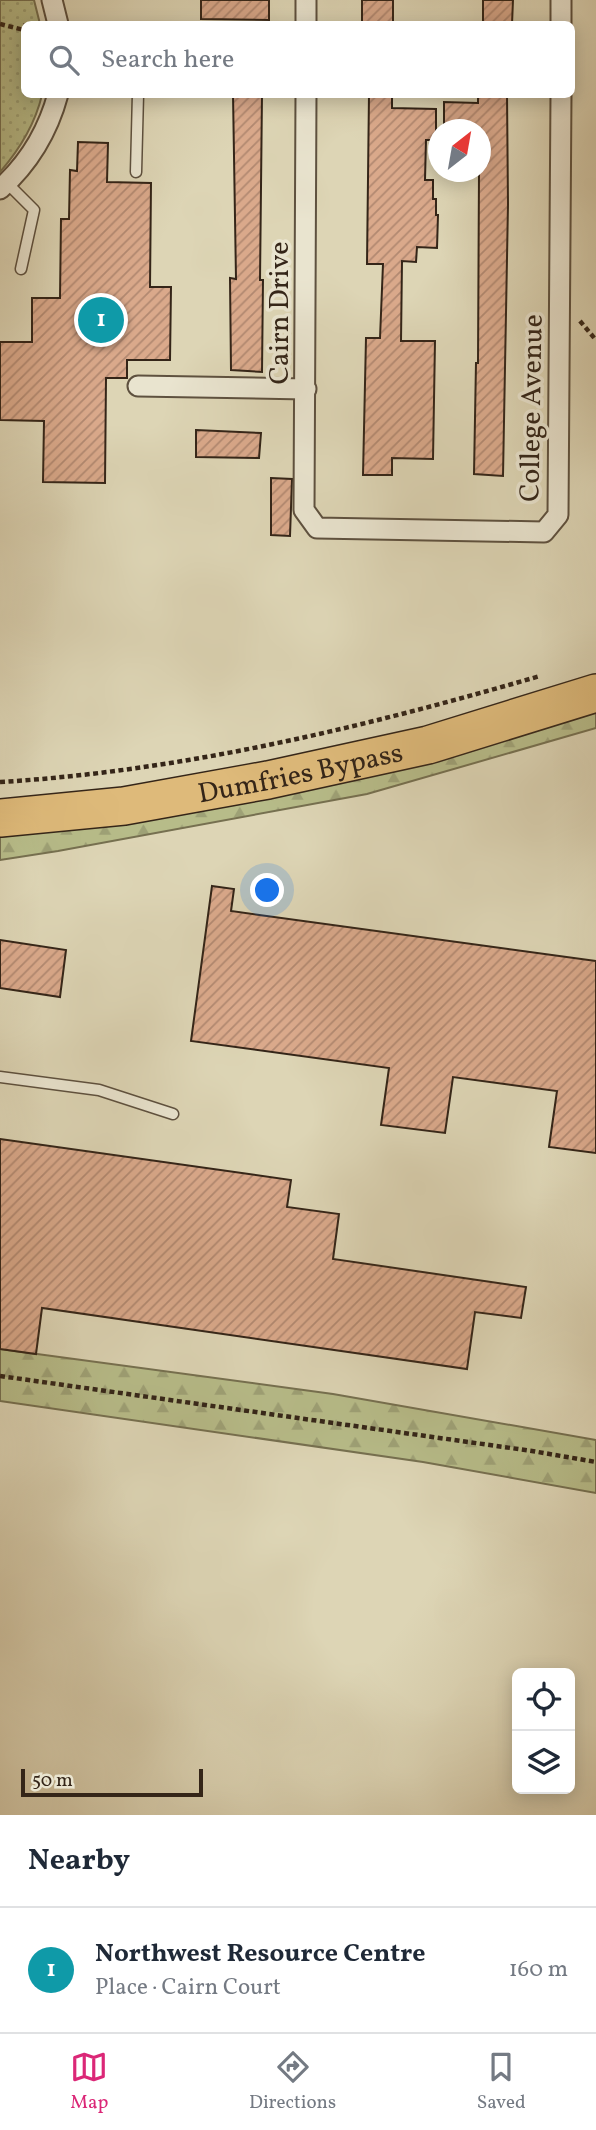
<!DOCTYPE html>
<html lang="en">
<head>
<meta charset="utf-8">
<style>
  body { margin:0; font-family:Vollkorn,serif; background:#f2f2f3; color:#1f2937 }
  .controls { position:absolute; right:21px; bottom:21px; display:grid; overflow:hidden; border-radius:10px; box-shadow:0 4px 18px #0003 }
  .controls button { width:63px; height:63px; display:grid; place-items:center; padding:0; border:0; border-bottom:2px solid #e0e1e3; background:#fff; color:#1f2937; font:35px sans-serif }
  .compass { position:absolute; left:428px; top:119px; width:63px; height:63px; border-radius:50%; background:#fff; box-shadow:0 4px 18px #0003; rotate:31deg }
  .scale { position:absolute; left:21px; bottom:18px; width:182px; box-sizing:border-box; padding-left:7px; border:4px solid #342518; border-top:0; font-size:19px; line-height:24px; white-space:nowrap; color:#342518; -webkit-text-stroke:5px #e9e4cf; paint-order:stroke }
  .you { position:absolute; left:268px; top:891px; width:24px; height:24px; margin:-18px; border:5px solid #fff; border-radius:50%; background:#1a73e8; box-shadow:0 0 0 10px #1a73e833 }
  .badge { display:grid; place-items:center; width:46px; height:46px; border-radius:50%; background:#db2777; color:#fff; font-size:23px; font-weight:700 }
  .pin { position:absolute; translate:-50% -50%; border:4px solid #fff; box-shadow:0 2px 7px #0006 }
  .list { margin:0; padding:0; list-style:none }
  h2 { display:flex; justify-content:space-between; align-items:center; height:91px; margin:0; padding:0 28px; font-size:30px }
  h2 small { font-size:23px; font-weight:400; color:#747a83 }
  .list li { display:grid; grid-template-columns:46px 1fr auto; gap:21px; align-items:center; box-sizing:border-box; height:126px; padding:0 28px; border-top:2px solid #e0e1e3 }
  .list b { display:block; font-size:26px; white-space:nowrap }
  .list p { margin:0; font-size:23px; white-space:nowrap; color:#747a83 }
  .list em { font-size:23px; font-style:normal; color:#747a83 }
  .icon { flex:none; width:38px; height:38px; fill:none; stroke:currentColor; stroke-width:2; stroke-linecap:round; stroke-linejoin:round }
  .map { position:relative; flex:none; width:596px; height:1815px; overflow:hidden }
  .search { position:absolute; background:#fff; box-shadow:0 4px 18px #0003; left:21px; right:21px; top:21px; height:77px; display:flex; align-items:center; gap:18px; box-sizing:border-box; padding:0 24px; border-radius:10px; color:#747a83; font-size:26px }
  .sheet { height:217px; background:#fff }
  nav { display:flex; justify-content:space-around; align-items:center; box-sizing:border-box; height:98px; border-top:2px solid #e0e1e3; background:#fff; font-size:19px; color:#747a83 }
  nav a { display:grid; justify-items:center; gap:4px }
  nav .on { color:#db2777 }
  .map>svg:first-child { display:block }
  .grass { fill:url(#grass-dots); stroke:#767050; stroke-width:2 }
  .forest { fill:url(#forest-firs); stroke:#767050; stroke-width:2 }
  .building { fill:url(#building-hatch); stroke:#342518; stroke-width:2 }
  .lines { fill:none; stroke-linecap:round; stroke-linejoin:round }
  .lane-casing { stroke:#5e513f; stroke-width:13 }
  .street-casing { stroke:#5e513f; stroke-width:23 }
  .highway-casing { stroke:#342518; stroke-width:40 }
  .path { stroke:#342518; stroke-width:4.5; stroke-dasharray:5 3.5; stroke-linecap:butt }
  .lane { stroke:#e9e4cf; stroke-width:10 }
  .street { stroke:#e9e4cf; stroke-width:19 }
  .highway { stroke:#deba7a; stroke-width:37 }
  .labels { text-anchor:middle; stroke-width:7; stroke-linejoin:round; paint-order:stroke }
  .street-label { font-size:28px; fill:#342518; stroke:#e9e4cf }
</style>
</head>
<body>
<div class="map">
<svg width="596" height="1815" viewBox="0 0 596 1815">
  <defs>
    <pattern id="grass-dots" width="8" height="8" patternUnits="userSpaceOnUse" patternTransform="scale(1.75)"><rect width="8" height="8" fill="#b7bc89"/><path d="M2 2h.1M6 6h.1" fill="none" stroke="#9ea176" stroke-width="1.8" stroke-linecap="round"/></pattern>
    <pattern id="forest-firs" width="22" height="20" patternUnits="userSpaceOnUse" patternTransform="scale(1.75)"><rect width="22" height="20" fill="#b7bc89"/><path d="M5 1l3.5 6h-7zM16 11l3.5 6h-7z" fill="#9ea176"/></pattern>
    <pattern id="building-hatch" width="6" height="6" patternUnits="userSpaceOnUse" patternTransform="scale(1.75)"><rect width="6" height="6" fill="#daa98b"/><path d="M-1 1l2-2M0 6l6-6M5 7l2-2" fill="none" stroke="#b28971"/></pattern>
  </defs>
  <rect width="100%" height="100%" fill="#ddd5b5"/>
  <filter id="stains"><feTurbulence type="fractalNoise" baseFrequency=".00286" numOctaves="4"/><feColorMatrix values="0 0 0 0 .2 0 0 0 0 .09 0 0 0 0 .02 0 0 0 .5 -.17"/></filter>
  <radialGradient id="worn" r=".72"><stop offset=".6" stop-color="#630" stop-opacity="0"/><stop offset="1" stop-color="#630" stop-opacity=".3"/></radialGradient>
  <!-- grass -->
  <path class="grass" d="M0 0H34L40 24H24V94L42 95C35 124 20 149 0 172Z"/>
  <!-- forest -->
  <g class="forest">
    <polygon points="596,703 596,728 367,794 58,851 0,860 0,837 61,829"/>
    <polygon points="0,1349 333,1394 596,1440 596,1493 423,1462 0,1401"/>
  </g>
  <!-- building -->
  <g class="building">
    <polygon points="201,0 269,0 269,20 201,19"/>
    <rect x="362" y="0" width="31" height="24"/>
    <polygon points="483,0 513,0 512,24 483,24"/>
    <polygon points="233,94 262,94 260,280 263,280 262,372 231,370 230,278 236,279"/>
    <polygon points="369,94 392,94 392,108 436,109 436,140 426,140 425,180 433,180 433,199 436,199 436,215 438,215 437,248 417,247 416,262 402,261 401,341 435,341 433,459 392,458 392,475 363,475 366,338 380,338 383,264 367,264"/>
    <polygon points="478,94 507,94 508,204 503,476 474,474 476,363 478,363 479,172 480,172 480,130 478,130 478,127 444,127 444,102 478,103"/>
    <polygon points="78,142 108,143 107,182 151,183 150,287 171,287 170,360 127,360 127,378 106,378 105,483 43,482 44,421 0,420 0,342 32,342 32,298 60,298 61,219 69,219 70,170 77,171"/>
    <polygon points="196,430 261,433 259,458 196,457"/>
    <polygon points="271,478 292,479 290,536 271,535"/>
    <polygon points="212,886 234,889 231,911 596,961 596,1153 549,1147 557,1091 453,1077 445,1133 381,1125 389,1068 191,1041"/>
    <polygon points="0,940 66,950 60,997 0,988"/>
    <polygon points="0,1139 291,1180 287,1207 339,1214 333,1259 526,1287 521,1318 475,1312 467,1369 42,1308 36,1354 0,1349"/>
  </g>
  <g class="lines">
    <!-- lane casing -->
    <g class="lane-casing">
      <g id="lane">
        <polyline points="136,172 138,94"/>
        <polyline points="7,183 34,210 21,269"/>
        <polyline points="0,1077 99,1090 173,1114"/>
      </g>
    </g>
    <!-- street casing -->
    <g class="street-casing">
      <g id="street">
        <polyline points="52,0 58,24"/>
        <polyline points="561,0 561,24"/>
        <polyline points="306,24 306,0"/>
        <polyline points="306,94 304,510 317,528 544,532 558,515 561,94"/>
        <path d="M0 189C28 164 48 131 58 94"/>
        <polyline points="138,386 306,389"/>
      </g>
    </g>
    <!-- highway casing -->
    <g class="highway-casing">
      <g id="highway">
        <path id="s1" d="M0 818 124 806 268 780 428 745 596 693"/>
      </g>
    </g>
    <!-- path -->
    <g class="path">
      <polyline points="0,24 24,30"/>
      <polyline points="580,321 596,340"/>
      <path d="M0 782C184 771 364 727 540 676"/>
      <polyline points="0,1376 532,1451 596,1462"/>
    </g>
    <!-- lane -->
    <use href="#lane" class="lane"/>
    <!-- street -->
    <use href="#street" class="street"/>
    <!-- highway -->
    <use href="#highway" class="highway"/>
  </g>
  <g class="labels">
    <!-- street labels -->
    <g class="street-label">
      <text transform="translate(278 313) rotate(-90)" y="10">Cairn Drive</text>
      <text transform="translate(530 408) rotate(-89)" y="10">College Avenue</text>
      <text dy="10" stroke="none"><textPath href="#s1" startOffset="304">Dumfries Bypass</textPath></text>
    </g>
  </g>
  <rect width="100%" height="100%" filter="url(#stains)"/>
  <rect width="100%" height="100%" fill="url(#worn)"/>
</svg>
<div class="controls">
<button><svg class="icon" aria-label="locate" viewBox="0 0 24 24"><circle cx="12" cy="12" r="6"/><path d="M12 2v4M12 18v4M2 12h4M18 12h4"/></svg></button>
<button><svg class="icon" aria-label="layers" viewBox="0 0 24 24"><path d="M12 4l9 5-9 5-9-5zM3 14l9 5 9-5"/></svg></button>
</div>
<svg class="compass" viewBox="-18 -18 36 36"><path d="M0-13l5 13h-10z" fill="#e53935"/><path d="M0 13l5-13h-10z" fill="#747a83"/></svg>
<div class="scale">50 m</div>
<div class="you"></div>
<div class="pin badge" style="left:101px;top:320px;background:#0f9aa8">1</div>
<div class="search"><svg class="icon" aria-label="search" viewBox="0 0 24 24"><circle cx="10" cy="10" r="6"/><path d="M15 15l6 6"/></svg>Search here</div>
</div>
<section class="sheet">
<h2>Nearby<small></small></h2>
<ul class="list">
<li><span class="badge" style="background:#0f9aa8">1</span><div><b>Northwest Resource Centre</b><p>Place · Cairn Court</p></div><em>160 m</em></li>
</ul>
</section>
<nav>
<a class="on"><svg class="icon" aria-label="map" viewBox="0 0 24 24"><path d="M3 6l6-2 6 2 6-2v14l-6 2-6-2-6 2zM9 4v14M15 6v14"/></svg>Map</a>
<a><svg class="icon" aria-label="directions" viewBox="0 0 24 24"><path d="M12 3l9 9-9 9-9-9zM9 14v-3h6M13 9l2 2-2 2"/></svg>Directions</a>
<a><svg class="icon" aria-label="saved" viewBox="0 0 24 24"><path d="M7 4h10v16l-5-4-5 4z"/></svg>Saved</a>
</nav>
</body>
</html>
